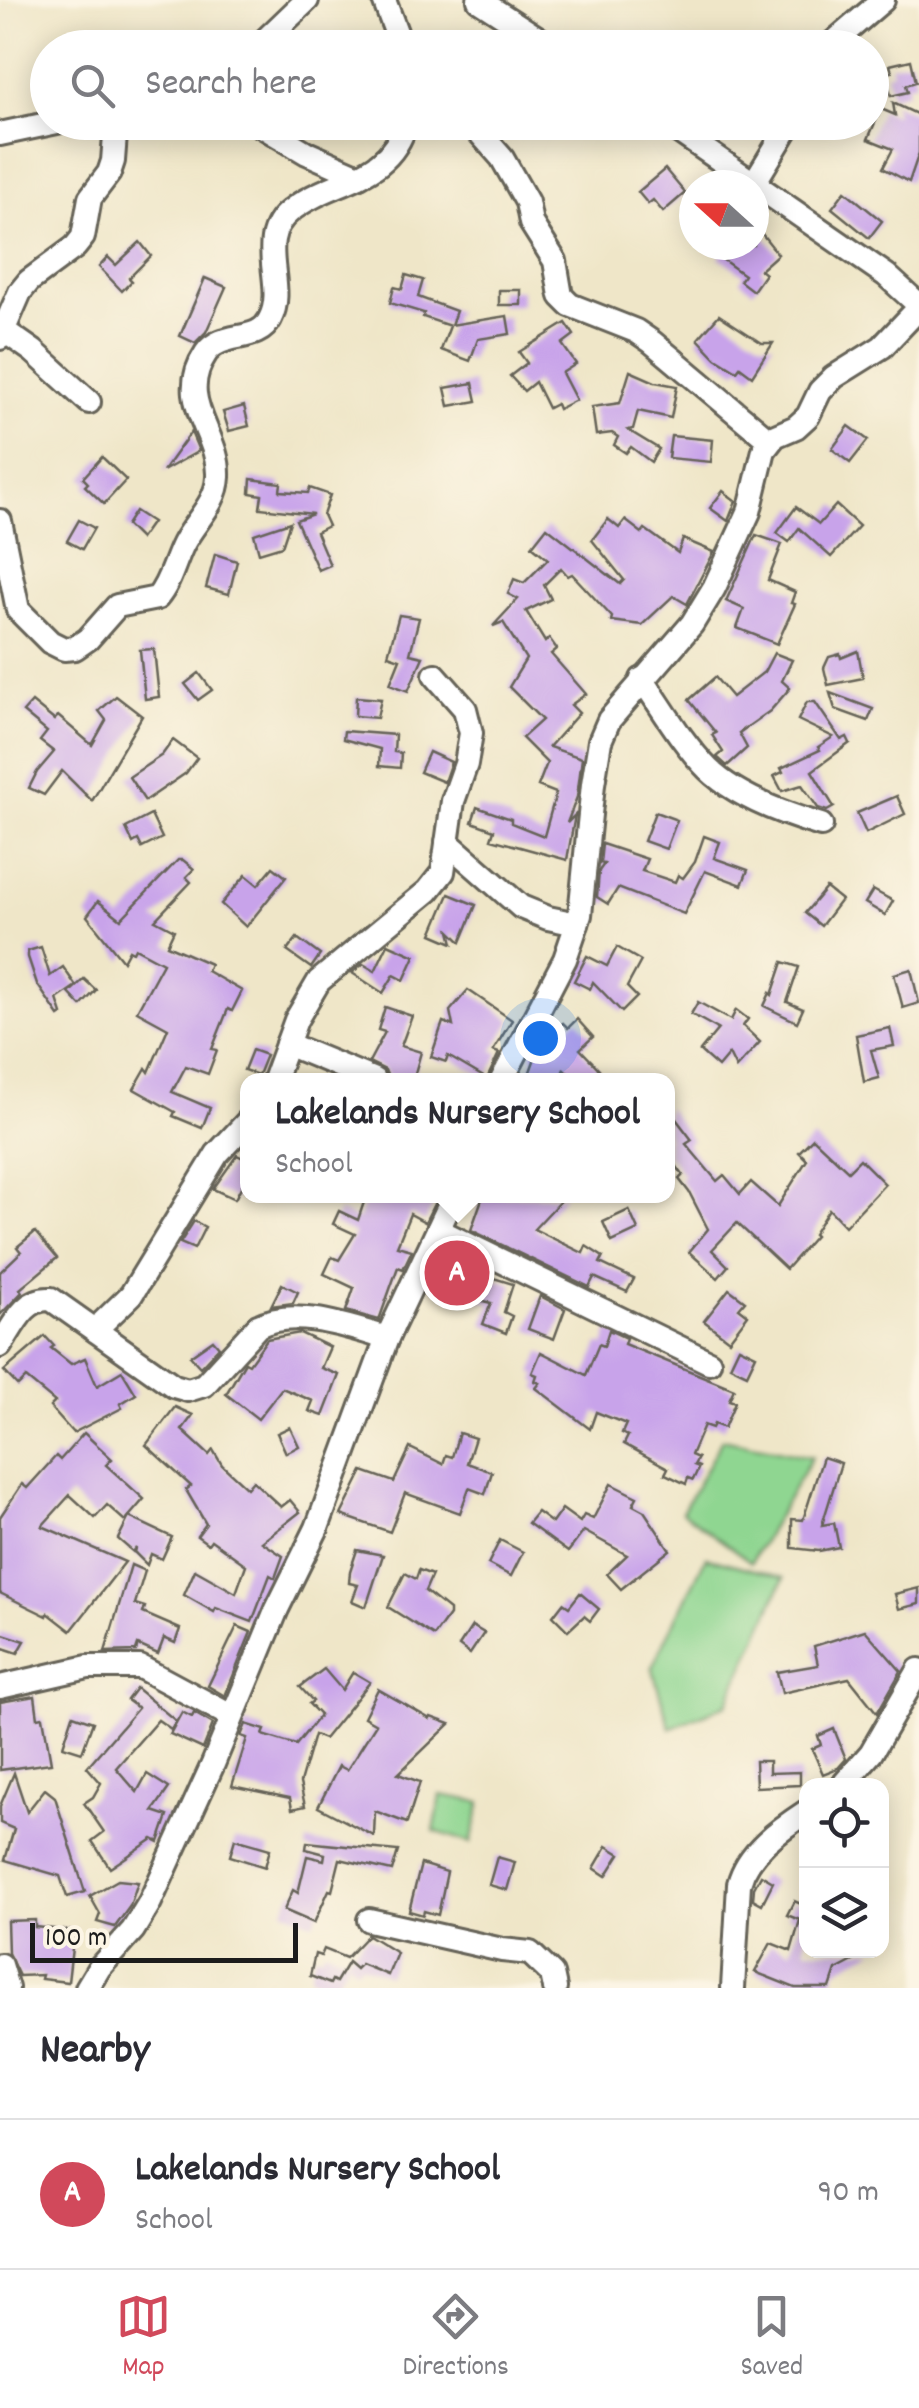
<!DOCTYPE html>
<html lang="en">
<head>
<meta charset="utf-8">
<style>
  body { margin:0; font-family:Dekko,sans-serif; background:#f2f2f3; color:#2b2b33 }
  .controls { position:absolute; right:30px; bottom:30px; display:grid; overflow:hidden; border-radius:20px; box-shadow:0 5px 25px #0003 }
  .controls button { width:90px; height:90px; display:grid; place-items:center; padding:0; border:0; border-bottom:2px solid #e1e1e2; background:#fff; color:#2b2b33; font:50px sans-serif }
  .compass { position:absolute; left:679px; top:170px; width:90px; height:90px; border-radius:50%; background:#fff; box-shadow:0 5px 25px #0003; rotate:291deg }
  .scale { position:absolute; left:30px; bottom:25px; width:268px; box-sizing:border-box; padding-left:10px; border:5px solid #1c1c1c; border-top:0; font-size:28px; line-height:35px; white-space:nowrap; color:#1c1c1c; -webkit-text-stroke:8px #fcf5e5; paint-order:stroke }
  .you { position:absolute; left:540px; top:1038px; width:35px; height:35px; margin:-25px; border:8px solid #fff; border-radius:50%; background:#1a73e8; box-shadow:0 0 0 15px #1a73e833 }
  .badge { display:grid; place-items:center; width:65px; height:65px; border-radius:50%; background:#d1495b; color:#fff; font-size:32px; font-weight:700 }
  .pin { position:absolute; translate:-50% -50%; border:5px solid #fff; box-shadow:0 2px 10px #0006 }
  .popup { position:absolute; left:240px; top:1073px; width:435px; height:130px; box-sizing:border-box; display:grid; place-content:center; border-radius:20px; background:#fff; filter:drop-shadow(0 2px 8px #0005); font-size:32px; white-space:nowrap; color:#7c7c81 }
  .popup b { font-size:38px; color:#2b2b33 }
  .popup::after { content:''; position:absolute; left:50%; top:100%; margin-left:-20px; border:20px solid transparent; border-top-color:#fff }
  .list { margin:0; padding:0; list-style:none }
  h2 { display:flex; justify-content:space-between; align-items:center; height:130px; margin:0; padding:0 40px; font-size:42px }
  h2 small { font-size:32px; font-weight:400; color:#7c7c81 }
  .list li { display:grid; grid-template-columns:65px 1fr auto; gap:30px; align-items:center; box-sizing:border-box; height:150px; padding:0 40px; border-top:2px solid #e1e1e2 }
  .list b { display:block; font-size:38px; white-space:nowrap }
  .list p { margin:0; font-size:32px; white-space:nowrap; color:#7c7c81 }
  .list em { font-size:32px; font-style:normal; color:#7c7c81 }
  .icon { flex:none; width:55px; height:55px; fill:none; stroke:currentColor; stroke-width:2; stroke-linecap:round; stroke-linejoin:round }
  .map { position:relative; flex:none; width:919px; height:1988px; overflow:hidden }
  .search { position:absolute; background:#fff; box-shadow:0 5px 25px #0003; left:30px; right:30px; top:30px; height:110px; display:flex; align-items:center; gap:25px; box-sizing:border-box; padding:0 35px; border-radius:55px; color:#7c7c81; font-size:38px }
  .sheet { height:280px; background:#fff }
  nav { display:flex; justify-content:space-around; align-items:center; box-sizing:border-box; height:140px; border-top:2px solid #e1e1e2; background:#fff; font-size:28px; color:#7c7c81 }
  nav a { display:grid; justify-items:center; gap:5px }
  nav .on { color:#d1495b }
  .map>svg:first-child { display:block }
  .green { fill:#8fd691; stroke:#567956; stroke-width:2.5 }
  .building { fill:#c8a3ea }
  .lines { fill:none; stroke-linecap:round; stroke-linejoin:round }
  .minor-casing { stroke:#666358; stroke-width:28 }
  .minor { stroke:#fff; stroke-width:22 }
</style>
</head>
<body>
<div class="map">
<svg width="919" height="1988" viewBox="0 0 919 1988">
  <rect width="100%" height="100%" fill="#fcf5e5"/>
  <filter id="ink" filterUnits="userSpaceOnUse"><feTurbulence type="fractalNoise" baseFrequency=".01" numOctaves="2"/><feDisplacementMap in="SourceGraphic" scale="20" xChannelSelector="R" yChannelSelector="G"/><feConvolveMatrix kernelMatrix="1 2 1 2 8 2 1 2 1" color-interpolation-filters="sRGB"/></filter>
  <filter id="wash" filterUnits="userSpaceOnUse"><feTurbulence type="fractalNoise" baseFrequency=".0048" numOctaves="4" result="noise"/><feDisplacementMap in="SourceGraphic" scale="40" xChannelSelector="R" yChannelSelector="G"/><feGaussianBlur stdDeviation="2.25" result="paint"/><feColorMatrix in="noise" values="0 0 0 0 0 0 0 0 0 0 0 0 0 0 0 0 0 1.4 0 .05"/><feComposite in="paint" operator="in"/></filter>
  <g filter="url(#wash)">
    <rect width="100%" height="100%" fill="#efe6c8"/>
    <!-- green -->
    <g class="green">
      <polygon points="722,1439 812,1457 751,1562 682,1512"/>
      <polygon points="706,1557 784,1578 727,1704 670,1728 652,1667"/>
      <polygon points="441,1795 481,1802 471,1843 434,1831"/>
    </g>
    <g id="blocks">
      <!-- building -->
      <g class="building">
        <polygon points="911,60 916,82 906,85 908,92 891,96 886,74 892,72 890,65"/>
        <polygon points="893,103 919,115 919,153 909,182 883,168 893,149 868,139 881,109 895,115"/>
        <polygon points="665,169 685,193 663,212 653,200 648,204 638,192"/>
        <polygon points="845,191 882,221 869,238 832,208"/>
        <polygon points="754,224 778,254 760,270 765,274 753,291 740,281 744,275 719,257 728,245 754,245"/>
        <polygon points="140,242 151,256 129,278 132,281 122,291 99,267 108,257 116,265"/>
        <polygon points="406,275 423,280 418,297 456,311 451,325 507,316 510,334 478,339 470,361 441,350 450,326 423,317 424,313 390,303 394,287 402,289"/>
        <polygon points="205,278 226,287 206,332 195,343 180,336"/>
        <rect x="499" y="290" width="22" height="15"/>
        <polygon points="719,315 762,343 773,343 752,376 740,367 737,371 716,358 698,339"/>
        <polygon points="566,323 574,335 562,344 576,364 562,373 576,400 558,409 556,404 548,408 535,382 524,391 510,376 527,363 519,352"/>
        <polygon points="630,371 655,382 677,386 671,418 638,411 633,429 628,430 659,449 651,462 631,447 626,453 614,445 618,437 612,433 596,435 592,407 620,403"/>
        <polygon points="473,383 477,401 449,406 445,388"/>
        <polygon points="244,406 249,426 229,431 223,412"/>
        <polygon points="849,426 868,440 850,463 832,449"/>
        <polygon points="191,432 199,451 163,471"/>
        <polygon points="671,436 713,440 711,462 668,458"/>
        <polygon points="102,457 126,480 104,504 85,486 88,483 83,478"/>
        <polygon points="251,479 281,483 280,491 308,493 310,488 330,495 323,515 328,526 316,532 330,565 318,570 296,520 313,514 260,508 262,495 250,493"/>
        <polygon points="723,491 736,501 728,521 710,508"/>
        <polygon points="836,505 859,526 831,557 799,528 789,542 777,533 796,507 819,524"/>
        <polygon points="135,511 152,522 140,539 126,525"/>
        <polygon points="608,519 619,528 625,520 642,533 645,529 678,553 683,539 714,552 687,604 673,596 642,625 611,621 612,617 572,574 568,576 561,568 544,585 551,599 526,611 545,642 549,638 557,649 551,654 586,694 571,705 579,713 549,747 582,758 577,797 567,823 575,815 567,860 491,839 494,830 472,822 477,807 511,819 511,823 544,836 556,793 538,786 547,763 522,738 542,720 509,687 526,659 503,622 493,626 518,599 508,594 514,579 524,583 548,559 532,546 547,527 620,584 624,580 592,540"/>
        <polygon points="79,520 94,528 82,549 67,541"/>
        <polygon points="290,522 282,546 259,553 254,534"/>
        <polygon points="756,535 782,544 768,580 795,592 791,603 795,604 777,644 737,628 744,609 726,601"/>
        <polygon points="215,554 237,561 229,594 206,588"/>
        <polygon points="399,615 419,618 410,654 423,657 408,691 390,684 400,659 388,655"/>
        <polygon points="154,649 159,697 145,699 140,650"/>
        <polygon points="858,651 863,678 828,685 824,668 829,657 840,654 841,658"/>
        <polygon points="774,653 792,660 782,681 790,688 770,711 739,733 747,748 727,766 717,757 723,752 712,735 716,733 689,700 715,677 732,697 764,672"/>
        <polygon points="199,673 212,690 198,700 185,684"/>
        <polygon points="830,693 873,709 868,721 835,709"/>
        <polygon points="116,696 142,716 92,801 62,771 44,795 29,788 37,772 54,752 40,741 47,732 23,712 32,702 54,720 58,716 92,745 106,720 99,711"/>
        <polygon points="356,697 381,699 377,718 355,716"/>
        <polygon points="807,702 815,702 841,740 847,737 850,743 812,771 834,807 827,811 818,808 802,785 782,791 774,776 783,772 781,768 820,750 818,747 833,737 798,720"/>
        <polygon points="344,731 395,735 394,752 401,753 400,768 379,766 380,749 343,739"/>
        <polygon points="173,740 197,758 186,773 145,801 129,777 162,755"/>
        <polygon points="429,752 451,762 444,782 420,772"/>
        <polygon points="897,796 905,814 866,833 857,813"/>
        <polygon points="655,812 677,820 666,849 644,841"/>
        <polygon points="151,815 162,838 142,848 138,840 133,843 126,828"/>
        <polygon points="704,836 720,842 714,858 748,870 742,885 705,871 684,914 618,888 608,904 597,897 599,871 604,864 600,863 602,844 647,859 642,871 675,882 678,875 683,878 695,862"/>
        <polygon points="178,860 183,860 194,869 186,877 191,882 155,920 174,930 167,945 210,964 207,971 242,991 232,1011 228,1009 212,1049 217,1050 208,1074 186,1066 172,1092 210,1108 202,1128 173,1116 175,1112 134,1089 146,1068 149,1072 168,1028 137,1011 163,963 135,948 133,952 129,950 123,961 87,916 98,901 121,919"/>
        <polygon points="273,867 286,877 246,927 221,904 246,875 258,885"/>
        <polygon points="826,888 841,900 821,926 805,913"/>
        <polygon points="873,890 893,901 885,915 865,903"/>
        <polygon points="449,894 476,905 461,942 450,931 453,943 432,934"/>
        <polygon points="297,938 320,955 311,968 287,951"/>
        <polygon points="388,944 415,956 404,980 394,975 383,993 352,973 363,964 375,971"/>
        <polygon points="41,947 50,976 63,967 76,986 57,999 62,1014 59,1016 37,984 28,957 28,951"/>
        <polygon points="617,947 641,961 627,987 637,997 622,1012 593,982 590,989 574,981 587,956 607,966"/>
        <polygon points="783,962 799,967 787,1002 803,1009 797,1022 764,1006 770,993 772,995"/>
        <polygon points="911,969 919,1003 903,1008 894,974"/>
        <polygon points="84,979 96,990 81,1006 69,993"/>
        <polygon points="468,990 512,1020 493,1051 499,1053 487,1079 448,1056 446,1062 431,1057 443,1022 453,1026 450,1011"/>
        <polygon points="698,1002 731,1020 736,1010 748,1019 743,1026 760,1042 736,1068 729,1054 718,1067 700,1051 718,1029 691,1014"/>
        <polygon points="385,1007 412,1016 401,1046 421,1052 413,1080 389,1080 385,1070 369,1062 385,1032 378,1030"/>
        <polygon points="577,1019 593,1037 580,1049 599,1069 587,1080 575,1080 564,1069 559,1080 527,1080 535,1058 531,1056 538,1042 542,1041 557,1052 564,1043 552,1032 563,1023 568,1028"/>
        <polygon points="890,1028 894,1046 871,1050 879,1078 864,1082 856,1035"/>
        <polygon points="252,1050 266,1055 258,1075 244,1070"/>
        <polygon points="667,1107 692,1140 686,1144 717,1181 724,1175 740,1194 751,1182 778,1206 807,1160 799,1152 813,1138 848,1171 860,1159 885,1184 845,1226 829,1209 813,1234 815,1236 786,1269 737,1223 712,1250 728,1266 718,1278 689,1252 708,1229 689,1192 679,1179 683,1175 667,1153"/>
        <polygon points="237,1155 247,1160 247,1175 235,1199 213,1189"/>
        <polygon points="366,1196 438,1196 425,1222 410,1214 397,1246 412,1250 403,1269 398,1267 379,1320 346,1311 354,1288 324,1274 332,1257 339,1260 355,1234 333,1224 339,1211 358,1220"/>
        <polygon points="483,1196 565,1196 534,1229 583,1253 586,1246 603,1257 600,1263 634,1279 627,1292 594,1277 589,1287 471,1230"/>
        <polygon points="629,1210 638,1230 612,1242 603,1222"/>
        <polygon points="194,1221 205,1227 194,1249 180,1243"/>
        <polygon points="35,1232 57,1258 20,1289 22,1292 0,1315 0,1272 21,1252 17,1247"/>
        <polygon points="448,1251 473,1264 471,1271 513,1284 504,1312 512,1316 506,1333 483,1324 491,1303 438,1290"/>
        <polygon points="282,1284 298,1292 293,1303 271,1306"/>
        <polygon points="729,1289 745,1301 739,1308 748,1315 729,1340 704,1321"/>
        <polygon points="540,1296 565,1309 554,1339 528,1329"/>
        <polygon points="609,1330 626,1338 624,1344 734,1389 729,1400 735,1402 724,1428 714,1424 712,1428 704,1425 691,1455 698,1458 694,1465 699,1467 693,1480 688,1478 686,1484 665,1474 668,1468 624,1444 628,1436 622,1433 626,1424 596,1412 590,1429 536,1388 540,1383 535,1381 537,1375 532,1373 541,1352 586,1375 599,1344 604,1346"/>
        <polygon points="300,1333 330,1347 321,1368 339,1375 323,1416 309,1411 313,1401 282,1388 258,1419 226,1394 245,1362 249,1364 267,1339"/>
        <polygon points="45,1336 54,1346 51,1348 71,1364 85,1358 97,1386 122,1371 136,1394 120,1404 122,1408 73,1433 50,1407 55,1402 26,1378 18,1386 4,1371"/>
        <polygon points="213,1340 219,1347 200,1367 190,1356"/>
        <polygon points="739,1347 756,1355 747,1374 730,1366"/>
        <polygon points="175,1407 193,1415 182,1430 209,1455 213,1450 222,1465 247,1488 253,1481 281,1507 290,1500 300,1512 262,1542 283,1556 275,1578 270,1575 252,1622 216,1608 214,1612 184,1595 195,1570 236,1593 246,1565 211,1540 208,1544 197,1536 206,1524 186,1490 191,1486 146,1445"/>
        <polygon points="290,1427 299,1446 286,1453 277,1433"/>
        <polygon points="84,1433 112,1459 106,1465 144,1499 125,1521 107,1505 95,1518 70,1495 42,1526 125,1562 71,1631 48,1613 47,1616 0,1593 0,1517 22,1484 27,1488 56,1456 60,1460"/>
        <polygon points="459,1433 475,1438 467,1463 492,1472 485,1494 469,1488 460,1513 405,1493 390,1532 341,1515 363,1471 394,1482 410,1448 443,1464 446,1455 452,1457"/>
        <polygon points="823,1457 841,1463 822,1525 834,1523 839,1547 819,1551 792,1548 792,1519 803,1520"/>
        <polygon points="611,1484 637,1497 633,1505 644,1511 670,1550 621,1589 607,1574 627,1555 584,1531 568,1552 528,1523 537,1512 552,1523 562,1509 580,1522 584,1515 593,1519"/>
        <polygon points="129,1517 172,1537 162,1559 151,1554 147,1565 135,1553 136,1548 133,1552 118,1539"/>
        <polygon points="500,1540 523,1552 511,1576 488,1564"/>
        <polygon points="357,1550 383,1555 366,1607 352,1601 358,1585 349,1583 350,1571"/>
        <polygon points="131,1565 145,1571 135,1604 145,1607 143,1613 180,1629 175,1643 164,1638 158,1654 138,1645 136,1651 105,1652"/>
        <polygon points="419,1570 432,1575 425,1591 449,1610 449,1615 434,1636 388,1607 405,1573 416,1579"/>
        <polygon points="919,1588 919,1604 899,1609 895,1594"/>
        <polygon points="580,1593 599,1609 590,1621 584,1616 568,1631 553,1616 563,1603 569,1607"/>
        <polygon points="237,1626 251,1632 225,1696 208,1686"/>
        <polygon points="472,1626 484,1633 470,1654 459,1646"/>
        <polygon points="865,1630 901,1671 877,1713 849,1678 782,1693 777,1672 818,1665 814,1646"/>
        <polygon points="0,1633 25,1641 18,1653 0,1647"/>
        <polygon points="324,1669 342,1690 353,1672 370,1682 324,1739 314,1735 300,1783 305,1806 292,1809 290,1798 232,1786 247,1738 241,1736 246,1724 265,1730 263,1735 296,1745 320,1715 309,1704 313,1701 300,1687"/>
        <polygon points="136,1688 176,1721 171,1729 158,1720 116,1768 137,1792 147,1774 169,1788 153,1811 168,1816 159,1842 153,1839 110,1868 92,1841 104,1832 84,1803 93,1797 101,1783 87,1767 138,1708 127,1700"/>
        <polygon points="378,1689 430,1719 431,1717 450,1724 398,1774 420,1782 407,1823 375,1811 374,1836 318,1807 339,1766 347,1770 376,1724 364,1717"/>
        <polygon points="35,1696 38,1718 43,1717 51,1763 0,1770 0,1702"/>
        <polygon points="182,1712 192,1717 194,1713 213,1724 203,1749 170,1734"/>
        <polygon points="73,1715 93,1722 82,1752 63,1746"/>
        <polygon points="834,1729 846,1759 838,1768 823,1774 812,1749 821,1745 818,1736"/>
        <polygon points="755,1761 769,1761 769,1773 800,1772 800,1785 756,1787"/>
        <polygon points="14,1773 27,1812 45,1789 55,1797 85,1892 67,1897 60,1876 5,1860 14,1829 0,1823 0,1806"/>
        <polygon points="235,1839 270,1849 265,1867 230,1856"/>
        <polygon points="307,1842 326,1844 398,1851 392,1871 340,1859 332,1891 329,1890 314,1923 284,1910 293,1890 298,1893 307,1856 324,1860 325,1854 306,1849"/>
        <polygon points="607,1846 620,1854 606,1876 594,1868"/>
        <polygon points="497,1857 515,1862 507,1890 489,1885"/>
        <polygon points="421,1864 447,1872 438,1915 424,1911 423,1915 409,1911"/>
        <polygon points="761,1875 773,1882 762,1904 753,1899 754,1888"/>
        <polygon points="118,1880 138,1882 130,1906 115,1927 97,1922 100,1914 90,1896"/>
        <polygon points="794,1901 806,1906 806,1950 874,1950 836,1970 830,1988 795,1988 755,1972 771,1943 791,1951 800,1920 787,1915"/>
        <polygon points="35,1920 35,1927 74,1931 68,1982 41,1979 42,1975 19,1976 8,1953 7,1921"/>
        <polygon points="368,1935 397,1953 388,1975 361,1964 356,1969 348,1962 336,1982 332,1980 330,1984 310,1976 315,1954 321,1956 324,1949 346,1958"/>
      </g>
    </g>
  </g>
  <g filter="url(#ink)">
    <use href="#blocks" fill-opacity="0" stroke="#666358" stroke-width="2.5"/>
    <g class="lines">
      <!-- minor casing -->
      <g class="minor-casing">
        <g id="minor">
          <polyline points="384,0 402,48"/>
          <polyline points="479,0 553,48"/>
          <polyline points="257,48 307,0"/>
          <polyline points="827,48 883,0"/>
          <polyline points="255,122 307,153 359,176"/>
          <polyline points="470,122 502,158 527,202 531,223 555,261 561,296 570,305 636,331 652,342 770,441"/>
          <polyline points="665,122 886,275 919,305"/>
          <polyline points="0,134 57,122"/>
          <polyline points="754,183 791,122"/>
          <polyline points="3,330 33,351 89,402"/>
          <polyline points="0,338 20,292 29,281 75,247 83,237 90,198 109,173 113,161 116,122"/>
          <path d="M0 521 18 610 50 642 64 649 75 648 88 639 117 606 157 598C170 583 174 562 183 544 194 522 217 503 218 477 220 432 174 401 206 353 222 330 258 344 270 319 288 285 253 240 290 211 332 178 390 182 406 122"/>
          <path d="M642 679C663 709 682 743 708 769 736 797 784 814 821 825"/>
          <polyline points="447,842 521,907 548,918 577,924"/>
          <polyline points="287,1044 374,1080"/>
          <polyline points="274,1080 296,1020 319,981 428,891 443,872 453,801 466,764 471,733 465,709 435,675"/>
          <polyline points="502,1080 565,959 580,915 593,784 600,741 609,720 692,624 714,588 749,512 764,450 775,436 796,427 808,416 820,391 834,377 882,347 919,308"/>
          <polyline points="438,1230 709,1362"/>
          <polyline points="95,1330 131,1295 217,1154 247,1122"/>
          <path d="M0 1346C13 1327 24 1297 51 1299L174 1386 188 1390 204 1385 258 1326C295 1307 349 1327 387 1338"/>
          <polyline points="0,1687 88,1667 140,1667 231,1716"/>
          <polyline points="842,1786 871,1753 919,1670"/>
          <polyline points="369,1920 502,1950 530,1953 552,1974 555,1988"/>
          <polyline points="0,1965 7,1988"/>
          <polyline points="87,1988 99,1968 133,1930 150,1902 213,1764 277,1609 317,1528 387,1338 454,1196"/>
          <path d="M733 1988 739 1884C747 1852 780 1829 806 1812"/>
        </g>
      </g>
      <!-- minor -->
      <use href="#minor" class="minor"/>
    </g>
  </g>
</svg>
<div class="controls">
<button><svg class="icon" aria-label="locate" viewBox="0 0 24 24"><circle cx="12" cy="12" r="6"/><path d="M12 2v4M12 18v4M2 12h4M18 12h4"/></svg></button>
<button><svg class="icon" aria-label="layers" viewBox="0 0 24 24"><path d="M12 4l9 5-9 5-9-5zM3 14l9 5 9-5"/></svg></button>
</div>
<svg class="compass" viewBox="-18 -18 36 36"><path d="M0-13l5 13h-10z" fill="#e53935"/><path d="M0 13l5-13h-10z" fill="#7c7c81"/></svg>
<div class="scale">100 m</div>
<div class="you"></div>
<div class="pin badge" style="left:457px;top:1273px">A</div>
<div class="popup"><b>Lakelands Nursery School</b>School</div>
<div class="search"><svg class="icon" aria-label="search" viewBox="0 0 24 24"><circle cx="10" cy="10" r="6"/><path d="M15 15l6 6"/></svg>Search here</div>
</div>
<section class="sheet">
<h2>Nearby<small></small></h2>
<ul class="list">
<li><span class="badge">A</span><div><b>Lakelands Nursery School</b><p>School</p></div><em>90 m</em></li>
</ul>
</section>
<nav>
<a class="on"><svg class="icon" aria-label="map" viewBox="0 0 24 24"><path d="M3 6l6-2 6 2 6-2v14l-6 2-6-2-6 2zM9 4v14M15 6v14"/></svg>Map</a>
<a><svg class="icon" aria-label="directions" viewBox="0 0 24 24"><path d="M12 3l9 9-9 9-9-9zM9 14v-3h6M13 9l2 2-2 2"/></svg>Directions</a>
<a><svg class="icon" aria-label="saved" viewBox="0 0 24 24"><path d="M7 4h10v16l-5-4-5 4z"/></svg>Saved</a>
</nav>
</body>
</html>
